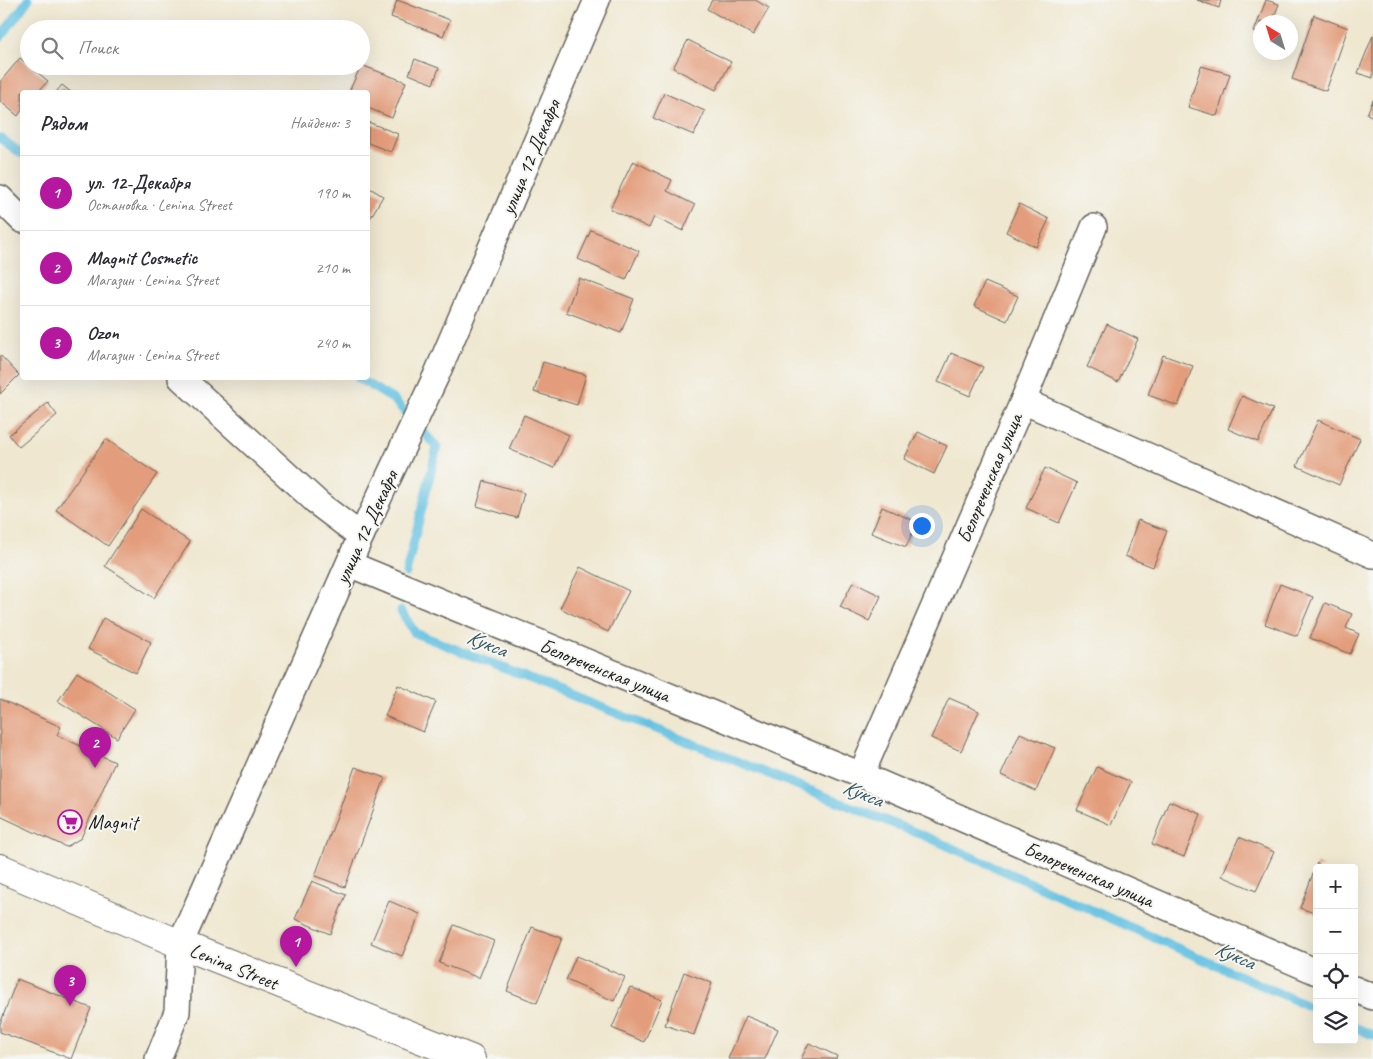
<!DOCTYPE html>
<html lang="ru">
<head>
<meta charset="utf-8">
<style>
  body { margin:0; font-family:Caveat,sans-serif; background:#f7f7f7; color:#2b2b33 }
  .controls { position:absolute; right:15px; bottom:15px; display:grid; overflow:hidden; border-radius:5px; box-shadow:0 5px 20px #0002 }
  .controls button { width:45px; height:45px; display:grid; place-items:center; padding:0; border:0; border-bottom:1px solid #e1e1e2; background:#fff; color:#2b2b33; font:25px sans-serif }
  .compass { position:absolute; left:1253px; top:15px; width:45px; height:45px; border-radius:50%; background:#fff; box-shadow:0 5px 20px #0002; rotate:322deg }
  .you { position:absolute; left:921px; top:525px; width:18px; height:18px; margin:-12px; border:4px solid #fff; border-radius:50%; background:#1a73e8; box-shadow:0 0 0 8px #1a73e833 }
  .badge { display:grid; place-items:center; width:32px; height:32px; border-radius:50%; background:#b5179e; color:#fff; font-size:16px; font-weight:700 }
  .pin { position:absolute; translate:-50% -41px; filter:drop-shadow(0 1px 2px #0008) }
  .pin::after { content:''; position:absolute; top:26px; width:18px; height:15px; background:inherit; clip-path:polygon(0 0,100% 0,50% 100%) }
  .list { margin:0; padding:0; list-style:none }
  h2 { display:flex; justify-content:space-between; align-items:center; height:65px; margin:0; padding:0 20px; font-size:21px }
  h2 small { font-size:16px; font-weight:400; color:#7c7c81 }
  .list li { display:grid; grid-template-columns:32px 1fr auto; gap:15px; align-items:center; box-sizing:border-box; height:75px; padding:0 20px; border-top:1px solid #e1e1e2 }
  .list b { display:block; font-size:19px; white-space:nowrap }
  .list p { margin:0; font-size:16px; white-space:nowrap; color:#7c7c81 }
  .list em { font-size:16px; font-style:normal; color:#7c7c81 }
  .icon { flex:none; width:28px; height:28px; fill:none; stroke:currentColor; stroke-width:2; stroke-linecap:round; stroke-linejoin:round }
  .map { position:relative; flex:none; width:1373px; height:1059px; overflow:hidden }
  .search { position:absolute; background:#fff; box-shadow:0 5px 20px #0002; left:20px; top:20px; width:350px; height:55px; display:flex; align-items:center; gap:12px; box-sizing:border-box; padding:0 18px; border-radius:28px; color:#7c7c81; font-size:19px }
  .panel { position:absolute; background:#fff; box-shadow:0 5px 20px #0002; left:20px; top:90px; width:350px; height:290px; border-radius:5px }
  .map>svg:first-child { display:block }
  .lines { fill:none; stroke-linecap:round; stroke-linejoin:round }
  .stream { stroke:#64c1e2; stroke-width:9 }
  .building { fill:#e39d7b }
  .minor-casing { stroke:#66635b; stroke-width:28 }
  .tertiary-casing { stroke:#66635b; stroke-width:30 }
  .minor { stroke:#fff; stroke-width:25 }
  .tertiary { stroke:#fff; stroke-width:28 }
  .labels { text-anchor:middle; stroke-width:4; stroke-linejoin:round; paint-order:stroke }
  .street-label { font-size:20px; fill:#1c1c1c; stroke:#f6f6f2 }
  .poi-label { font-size:20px; fill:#1c1c1c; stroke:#f6f6f2; text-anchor:start }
  .water-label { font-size:21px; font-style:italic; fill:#355661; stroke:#f6f6f2 }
</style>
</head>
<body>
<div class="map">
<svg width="1373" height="1059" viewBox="0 0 1373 1059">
  <rect width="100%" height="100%" fill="#f6f6f2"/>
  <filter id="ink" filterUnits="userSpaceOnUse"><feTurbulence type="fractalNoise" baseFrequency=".02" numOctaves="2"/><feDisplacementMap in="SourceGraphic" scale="10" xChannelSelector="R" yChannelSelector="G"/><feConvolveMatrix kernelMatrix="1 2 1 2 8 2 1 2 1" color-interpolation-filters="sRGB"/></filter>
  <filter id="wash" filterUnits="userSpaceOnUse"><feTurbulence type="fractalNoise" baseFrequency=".0096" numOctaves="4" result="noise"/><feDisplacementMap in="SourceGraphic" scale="20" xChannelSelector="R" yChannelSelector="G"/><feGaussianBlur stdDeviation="1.12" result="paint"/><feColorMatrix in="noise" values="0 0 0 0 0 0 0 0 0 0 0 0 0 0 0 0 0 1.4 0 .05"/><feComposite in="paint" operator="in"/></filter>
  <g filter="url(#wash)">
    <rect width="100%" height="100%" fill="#efe7cf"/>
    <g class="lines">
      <!-- stream -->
      <g class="stream">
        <polyline points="0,38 28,0"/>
        <polyline points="0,138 22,154"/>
        <polyline points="358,378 394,400 437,447 406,573"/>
        <polyline points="401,611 415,633 932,839 1317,1010"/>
        <polyline points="1354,1027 1373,1035"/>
      </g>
    </g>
    <g id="blocks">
      <!-- building -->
      <g class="building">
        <polygon points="397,0 450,20 443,36 391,17"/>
        <polygon points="712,0 755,0 769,8 753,35 707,9"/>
        <polygon points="1197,0 1221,0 1219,8"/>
        <polygon points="1266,0 1279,4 1272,22 1260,22 1260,34 1254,32"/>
        <polygon points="1314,15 1348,28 1326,91 1292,79"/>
        <polygon points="1373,35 1373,78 1358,73"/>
        <polygon points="688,40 731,62 716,90 673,68"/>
        <polygon points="20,58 48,81 38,92 22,92 22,110 18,116 0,101 0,82"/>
        <polygon points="415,59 439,68 433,84 409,74"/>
        <polygon points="361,65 406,82 392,118 368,108 368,92 349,92"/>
        <polygon points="1201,66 1230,74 1217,116 1188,107"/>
        <polygon points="62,85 71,92 56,92"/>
        <polygon points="664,93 705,111 694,135 653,118"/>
        <polygon points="1373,100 1373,117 1367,114"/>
        <polygon points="368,122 398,134 391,152 368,143"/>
        <polygon points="633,161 672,180 667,191 695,205 683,231 654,217 649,228 610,209"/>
        <polygon points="368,187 383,196 368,222"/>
        <polygon points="1019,204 1049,219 1036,247 1006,232"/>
        <polygon points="591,230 639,251 626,280 578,259"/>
        <polygon points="579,278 634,299 621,333 566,312"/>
        <polygon points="985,282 1018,296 1007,321 974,306"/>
        <polygon points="1107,324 1138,339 1118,382 1087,367"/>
        <polygon points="951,353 983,367 970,396 938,382"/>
        <polygon points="0,355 19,375 0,394"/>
        <polygon points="1163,355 1193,366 1178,406 1148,395"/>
        <polygon points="543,362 586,375 577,405 534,392"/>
        <polygon points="1242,396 1273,409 1258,442 1228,429"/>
        <polygon points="48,403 57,415 19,447 9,435"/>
        <polygon points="524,415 569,435 554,468 509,449"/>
        <polygon points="1318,420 1360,439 1339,485 1297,466"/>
        <polygon points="918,432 947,446 934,474 904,459"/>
        <polygon points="106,439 157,474 108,546 56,510"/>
        <polygon points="1045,468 1077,483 1059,523 1026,508"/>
        <polygon points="484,481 524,493 517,518 477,506"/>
        <polygon points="882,507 917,522 906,547 871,533"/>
        <polygon points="141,509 190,542 154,598 105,566"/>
        <polygon points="1138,520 1167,531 1153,567 1125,556"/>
        <polygon points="580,567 629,591 608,632 560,608"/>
        <polygon points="853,582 881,596 869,621 840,607"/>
        <polygon points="1280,584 1313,597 1297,636 1265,624"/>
        <polygon points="1325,603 1352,614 1346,628 1359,634 1350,654 1310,638"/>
        <polygon points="103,618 151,642 136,673 88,649"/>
        <polygon points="77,672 135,709 117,738 58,701"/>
        <polygon points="398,685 436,702 423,732 385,716"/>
        <polygon points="949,698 979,711 961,751 931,738"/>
        <polygon points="0,699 61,727 57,735 115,762 81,838 66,847 0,816"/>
        <polygon points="1020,733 1055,748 1036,791 1001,775"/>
        <polygon points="355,767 385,778 345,887 315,876"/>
        <polygon points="1097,767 1131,782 1111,825 1077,810"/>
        <polygon points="1169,801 1201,814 1184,857 1152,844"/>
        <polygon points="1239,837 1274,852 1256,891 1222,876"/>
        <polygon points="1317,863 1323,868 1317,868 1317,914 1300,908"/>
        <polygon points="312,881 346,895 330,934 295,919"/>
        <polygon points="389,901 420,914 402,956 371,943"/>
        <polygon points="454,925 494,941 479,978 439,963"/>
        <polygon points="532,927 562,938 537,1003 507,991"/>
        <polygon points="576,956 625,977 614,1001 566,980"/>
        <polygon points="684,972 712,983 694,1035 665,1025"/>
        <polygon points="17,979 91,1008 71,1059 0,1032 0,1024"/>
        <polygon points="630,987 662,1000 644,1042 612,1028"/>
        <polygon points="746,1016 778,1029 765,1059 728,1059"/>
        <polygon points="809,1043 837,1056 836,1059 801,1059"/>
      </g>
    </g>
  </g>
  <g filter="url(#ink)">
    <use href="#blocks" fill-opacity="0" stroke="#66635b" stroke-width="1"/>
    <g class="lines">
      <!-- minor casing -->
      <g class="minor-casing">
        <g id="minor">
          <polyline points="0,198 22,220"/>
          <polyline points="181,378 320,505 361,536"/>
          <polyline points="1023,401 1373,555"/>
          <polyline points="349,564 861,775 1317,972"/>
          <polyline points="861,775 1023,401 1094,227"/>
          <polyline points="1354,989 1373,997"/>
          <polyline points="158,1059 177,1012 180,944 361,536 436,376 597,0"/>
        </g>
      </g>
      <!-- tertiary casing -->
      <g class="tertiary-casing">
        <polyline id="tertiary" points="0,868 180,944 471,1059"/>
      </g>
      <!-- minor -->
      <use href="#minor" class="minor"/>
      <!-- tertiary -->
      <use href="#tertiary" class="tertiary"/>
    </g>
  </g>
  <!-- icons -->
  <defs>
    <g id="supermarket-ring" transform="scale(1.25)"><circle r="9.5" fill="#f6f6f2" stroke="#b5179e" stroke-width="1.5"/><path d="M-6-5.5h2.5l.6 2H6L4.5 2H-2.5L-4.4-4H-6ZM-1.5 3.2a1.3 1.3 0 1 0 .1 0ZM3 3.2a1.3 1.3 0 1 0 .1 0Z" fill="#b5179e"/></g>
  </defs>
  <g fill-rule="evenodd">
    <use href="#supermarket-ring" x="70" y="822"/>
  </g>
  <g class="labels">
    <!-- street labels -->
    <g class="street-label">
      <text transform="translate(530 157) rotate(-67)" y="7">улица 12 Декабря</text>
      <text transform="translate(989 478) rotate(-67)" y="7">Белореченская улица</text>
      <text transform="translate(366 527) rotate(-65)" y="7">улица 12 Декабря</text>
      <text transform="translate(605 670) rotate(22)" y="7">Белореченская улица</text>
      <text transform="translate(1089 874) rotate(23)" y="7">Белореченская улица</text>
      <text transform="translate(234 966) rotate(22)" y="7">Lenina Street</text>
    </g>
    <!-- poi labels -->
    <g class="poi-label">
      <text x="88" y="829">Magnit</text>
    </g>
    <!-- water labels -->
    <g class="water-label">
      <text transform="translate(487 643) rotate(22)" y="7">Кукса</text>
      <text transform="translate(863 793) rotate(22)" y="7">Кукса</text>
      <text transform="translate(1235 955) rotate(24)" y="7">Кукса</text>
    </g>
  </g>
</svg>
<div class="controls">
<button>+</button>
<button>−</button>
<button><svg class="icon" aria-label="locate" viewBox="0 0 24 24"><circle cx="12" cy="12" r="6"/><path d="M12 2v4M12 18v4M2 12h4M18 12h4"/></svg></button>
<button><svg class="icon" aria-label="layers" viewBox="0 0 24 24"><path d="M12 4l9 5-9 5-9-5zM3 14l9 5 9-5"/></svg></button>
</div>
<svg class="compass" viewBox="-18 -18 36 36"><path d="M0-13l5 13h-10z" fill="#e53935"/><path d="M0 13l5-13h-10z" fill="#7c7c81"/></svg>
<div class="you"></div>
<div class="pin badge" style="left:296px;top:967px">1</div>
<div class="pin badge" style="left:95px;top:768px">2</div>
<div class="pin badge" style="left:70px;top:1006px">3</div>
<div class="search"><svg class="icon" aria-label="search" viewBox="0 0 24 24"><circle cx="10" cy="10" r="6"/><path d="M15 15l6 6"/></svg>Поиск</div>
<section class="panel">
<h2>Рядом<small>Найдено: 3</small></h2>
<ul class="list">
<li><span class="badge">1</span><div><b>ул. 12-Декабря</b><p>Остановка · Lenina Street</p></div><em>190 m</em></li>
<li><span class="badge">2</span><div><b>Magnit Cosmetic</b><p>Магазин · Lenina Street</p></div><em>210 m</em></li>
<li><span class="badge">3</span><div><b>Ozon</b><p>Магазин · Lenina Street</p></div><em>240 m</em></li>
</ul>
</section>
</div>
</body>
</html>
